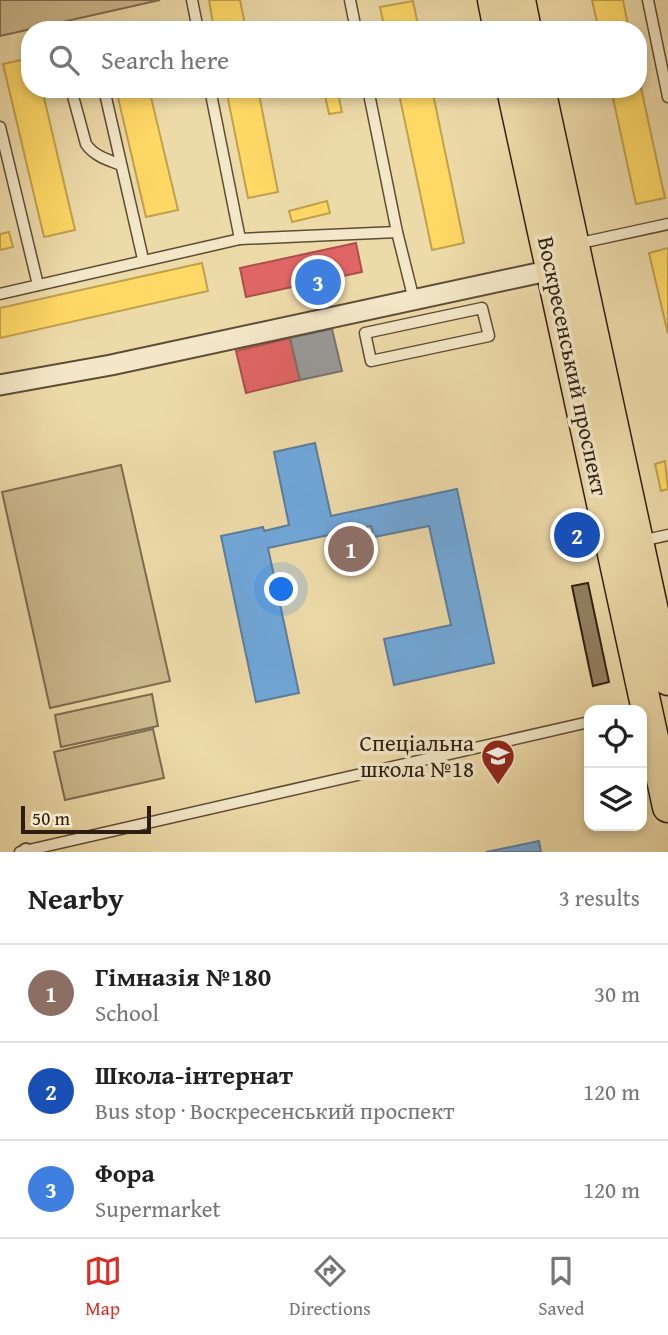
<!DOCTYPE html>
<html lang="en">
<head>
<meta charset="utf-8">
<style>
  body { margin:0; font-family:"Gentium Book Plus",serif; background:#f6f6f6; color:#222 }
  .controls { position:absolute; right:21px; bottom:21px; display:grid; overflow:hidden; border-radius:14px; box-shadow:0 4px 10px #0003 }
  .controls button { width:63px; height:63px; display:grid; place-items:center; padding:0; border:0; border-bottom:2px solid #e0e0e0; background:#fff; color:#222; font:35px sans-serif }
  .scale { position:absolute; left:21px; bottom:18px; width:130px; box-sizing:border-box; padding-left:7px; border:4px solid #2f1d11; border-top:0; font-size:19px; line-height:24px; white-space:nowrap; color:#2f1d11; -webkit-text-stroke:5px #f3e7c7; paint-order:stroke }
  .you { position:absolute; left:282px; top:590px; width:24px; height:24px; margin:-18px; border:5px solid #fff; border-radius:50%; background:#1a73e8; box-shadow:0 0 0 10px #1a73e833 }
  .badge { display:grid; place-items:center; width:46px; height:46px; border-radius:50%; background:#d93025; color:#fff; font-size:23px; font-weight:700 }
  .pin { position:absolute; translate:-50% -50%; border:4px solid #fff; box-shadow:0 2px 7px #0006 }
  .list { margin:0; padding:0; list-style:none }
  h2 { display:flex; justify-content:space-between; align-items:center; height:91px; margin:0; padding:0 28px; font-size:30px }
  h2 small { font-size:23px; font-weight:400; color:#767676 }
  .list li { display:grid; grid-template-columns:46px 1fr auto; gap:21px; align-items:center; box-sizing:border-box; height:98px; padding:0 28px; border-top:2px solid #e0e0e0 }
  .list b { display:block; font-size:26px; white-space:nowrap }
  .list p { margin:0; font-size:23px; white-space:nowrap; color:#767676 }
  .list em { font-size:23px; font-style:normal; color:#767676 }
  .icon { flex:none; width:38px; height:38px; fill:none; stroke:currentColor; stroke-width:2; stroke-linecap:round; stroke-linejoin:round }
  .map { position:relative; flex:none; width:668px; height:852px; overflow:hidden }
  .search { position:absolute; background:#fff; box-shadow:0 4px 10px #0003; left:21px; right:21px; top:21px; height:77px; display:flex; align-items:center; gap:18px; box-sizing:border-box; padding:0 24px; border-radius:28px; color:#767676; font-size:26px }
  .sheet { height:385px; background:#fff }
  nav { display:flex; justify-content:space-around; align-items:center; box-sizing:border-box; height:98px; border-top:2px solid #e0e0e0; background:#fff; font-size:19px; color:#767676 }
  nav a { display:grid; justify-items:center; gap:4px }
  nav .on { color:#d93025 }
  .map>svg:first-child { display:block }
  .green { fill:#cdba8f; stroke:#7e6c50; stroke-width:2 }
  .homes { fill:#ffd966; stroke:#c1a14c; stroke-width:2 }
  .shops { fill:#e06666; stroke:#ab504c; stroke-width:2 }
  .schools { fill:#6fa8dc; stroke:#5c7e9f; stroke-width:2 }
  .industry { fill:#999; stroke:#797470; stroke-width:2 }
  .building { fill:#927f60; stroke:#2f1d11; stroke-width:2 }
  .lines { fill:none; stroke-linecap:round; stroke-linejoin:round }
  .service-casing { stroke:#5e4c37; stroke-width:13 }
  .pedestrian-casing { stroke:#5e4c37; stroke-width:18 }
  .minor-casing { stroke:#5e4c37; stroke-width:23 }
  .primary-casing { stroke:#2f1d11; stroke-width:33 }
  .service { stroke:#f3e7c7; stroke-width:10 }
  .pedestrian { stroke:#f3e7c7; stroke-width:14 }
  .minor { stroke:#f3e7c7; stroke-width:19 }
  .primary { stroke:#eddaa9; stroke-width:30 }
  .labels { text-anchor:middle; stroke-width:7; stroke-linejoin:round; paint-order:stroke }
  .street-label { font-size:23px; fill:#2f1d11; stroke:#f3e7c7 }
  .poi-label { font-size:23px; fill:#2f1d11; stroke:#f3e7c7; text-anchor:end }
</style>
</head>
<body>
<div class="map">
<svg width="668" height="852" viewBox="0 0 668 852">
  <rect width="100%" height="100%" fill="#eddaa9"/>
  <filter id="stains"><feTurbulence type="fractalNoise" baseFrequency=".00286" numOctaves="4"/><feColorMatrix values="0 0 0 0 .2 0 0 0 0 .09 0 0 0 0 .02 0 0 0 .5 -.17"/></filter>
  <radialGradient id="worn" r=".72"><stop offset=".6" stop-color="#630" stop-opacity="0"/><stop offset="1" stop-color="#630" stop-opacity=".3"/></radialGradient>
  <!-- green -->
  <g class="green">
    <polygon points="0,0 160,0 0,36"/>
    <polygon points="121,465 170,681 50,708 2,492"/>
    <polygon points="152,694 158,726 61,747 55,715"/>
    <polygon points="153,729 164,778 65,800 54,752"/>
  </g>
  <!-- homes -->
  <g class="homes">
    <polygon points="209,0 240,0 246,30 214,30"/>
    <polygon points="592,0 623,0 629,30 599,30"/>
    <polygon points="413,1 419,30 385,30 380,7"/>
    <polygon points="30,58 30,89 42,89 75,230 44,237 3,64"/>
    <polygon points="638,74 665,198 636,204 611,89 638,89"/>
    <polygon points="116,89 149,89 178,210 146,217"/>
    <polygon points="226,89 258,89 278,192 248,198"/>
    <polygon points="337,89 342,112 329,114 324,91"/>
    <polygon points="398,89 432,89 464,243 432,250"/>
    <polygon points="327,201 330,213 292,222 289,211"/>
    <polygon points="9,232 13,247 0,250 0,234"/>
    <polygon points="668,248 668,334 649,253"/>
    <polygon points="202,263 208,291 0,338 0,308"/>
    <polygon points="665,461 668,489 661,491 655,464"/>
  </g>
  <!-- shops -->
  <g class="shops">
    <polygon points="356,243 362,272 246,297 240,268"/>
    <polygon points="290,338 300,380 246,393 236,351"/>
  </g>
  <!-- schools -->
  <g class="schools">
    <polygon points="315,443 331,516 457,489 494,663 394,685 384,639 451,625 429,526 374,537 371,526 268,548 299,693 256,702 221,536 263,527 264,531 289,525 274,452"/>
    <polygon points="539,841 541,852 486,852"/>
  </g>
  <!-- industry -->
  <polygon class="industry" points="332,329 342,371 300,380 290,338"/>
  <!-- building -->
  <g class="building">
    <polygon points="569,524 575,549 568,550 563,525"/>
    <polygon points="588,583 609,682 593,686 572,586"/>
  </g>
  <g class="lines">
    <!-- service casing -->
    <g class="service-casing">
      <g id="service">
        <polyline points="192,0 198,30"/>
        <polyline points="350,0 356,30"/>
        <polyline points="648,0 668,97"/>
        <path d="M71 89 86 144C94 156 108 160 121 165"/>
        <polyline points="104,89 143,259"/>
        <polyline points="210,89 240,239"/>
        <polyline points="368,89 397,232 414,300"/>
        <polyline points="0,127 38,285"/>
        <polyline points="576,244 668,224"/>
        <polyline points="0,294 240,239 397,232"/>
        <polygon points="482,308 489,336 371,361 365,333"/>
        <polyline points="641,541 668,535"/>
        <polyline points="20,852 589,722"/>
      </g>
    </g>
    <!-- pedestrian casing -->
    <g class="pedestrian-casing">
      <polyline id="pedestrian" points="26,851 26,852"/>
    </g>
    <!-- minor casing -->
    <g class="minor-casing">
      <polyline id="minor" points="0,385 111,365 552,270"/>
    </g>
    <!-- primary casing -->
    <g class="primary-casing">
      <g id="primary">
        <polyline points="493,0 499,30"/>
        <polyline points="520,0 526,30"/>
        <polyline points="512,89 668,807"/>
        <polyline points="540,89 668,680"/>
      </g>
    </g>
    <!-- service -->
    <use href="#service" class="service"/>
    <!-- pedestrian -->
    <use href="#pedestrian" class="pedestrian"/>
    <!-- minor -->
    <use href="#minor" class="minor"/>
    <!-- primary -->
    <use href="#primary" class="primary"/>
  </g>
  <!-- icons -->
  <defs>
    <g id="school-pin" transform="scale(1.75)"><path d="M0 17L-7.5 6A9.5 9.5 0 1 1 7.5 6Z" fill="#8f2418" stroke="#f3e7c7"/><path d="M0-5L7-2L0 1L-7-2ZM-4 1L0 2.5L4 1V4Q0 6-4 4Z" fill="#fff"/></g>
  </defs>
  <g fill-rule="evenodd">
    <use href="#school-pin" x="498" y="756"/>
  </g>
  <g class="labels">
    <!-- street labels -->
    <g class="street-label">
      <text transform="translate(573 366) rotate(78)" y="8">Воскресенський проспект</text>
    </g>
    <!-- poi labels -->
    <g class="poi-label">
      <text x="474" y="751">Спеціальна<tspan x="474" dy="26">школа №18</tspan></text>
    </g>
  </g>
  <rect width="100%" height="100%" filter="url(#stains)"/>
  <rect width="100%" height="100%" fill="url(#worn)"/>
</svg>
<div class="controls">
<button><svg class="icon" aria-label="locate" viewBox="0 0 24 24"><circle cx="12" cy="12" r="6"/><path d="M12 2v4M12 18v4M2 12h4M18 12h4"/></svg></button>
<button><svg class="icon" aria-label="layers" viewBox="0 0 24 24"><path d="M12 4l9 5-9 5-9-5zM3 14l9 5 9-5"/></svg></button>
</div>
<div class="scale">50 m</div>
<div class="you"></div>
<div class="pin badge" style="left:351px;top:549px;background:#8d6e63">1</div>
<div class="pin badge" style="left:577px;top:535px;background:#1a4fb4">2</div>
<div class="pin badge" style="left:318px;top:282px;background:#3f7fe0">3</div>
<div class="search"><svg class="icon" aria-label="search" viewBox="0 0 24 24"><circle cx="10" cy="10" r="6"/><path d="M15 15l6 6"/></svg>Search here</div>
</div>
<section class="sheet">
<h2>Nearby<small>3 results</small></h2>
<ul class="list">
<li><span class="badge" style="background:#8d6e63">1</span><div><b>Гімназія №180</b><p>School</p></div><em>30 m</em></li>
<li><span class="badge" style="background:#1a4fb4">2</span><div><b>Школа-інтернат</b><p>Bus stop · Воскресенський проспект</p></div><em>120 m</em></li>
<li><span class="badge" style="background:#3f7fe0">3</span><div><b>Фора</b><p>Supermarket</p></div><em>120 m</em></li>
</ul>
</section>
<nav>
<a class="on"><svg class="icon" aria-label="map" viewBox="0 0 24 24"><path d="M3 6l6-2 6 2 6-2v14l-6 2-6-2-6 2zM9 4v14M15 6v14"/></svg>Map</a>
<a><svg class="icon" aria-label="directions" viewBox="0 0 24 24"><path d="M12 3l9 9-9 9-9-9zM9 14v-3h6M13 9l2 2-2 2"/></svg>Directions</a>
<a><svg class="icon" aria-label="saved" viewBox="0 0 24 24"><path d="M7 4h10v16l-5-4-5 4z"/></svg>Saved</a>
</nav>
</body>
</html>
